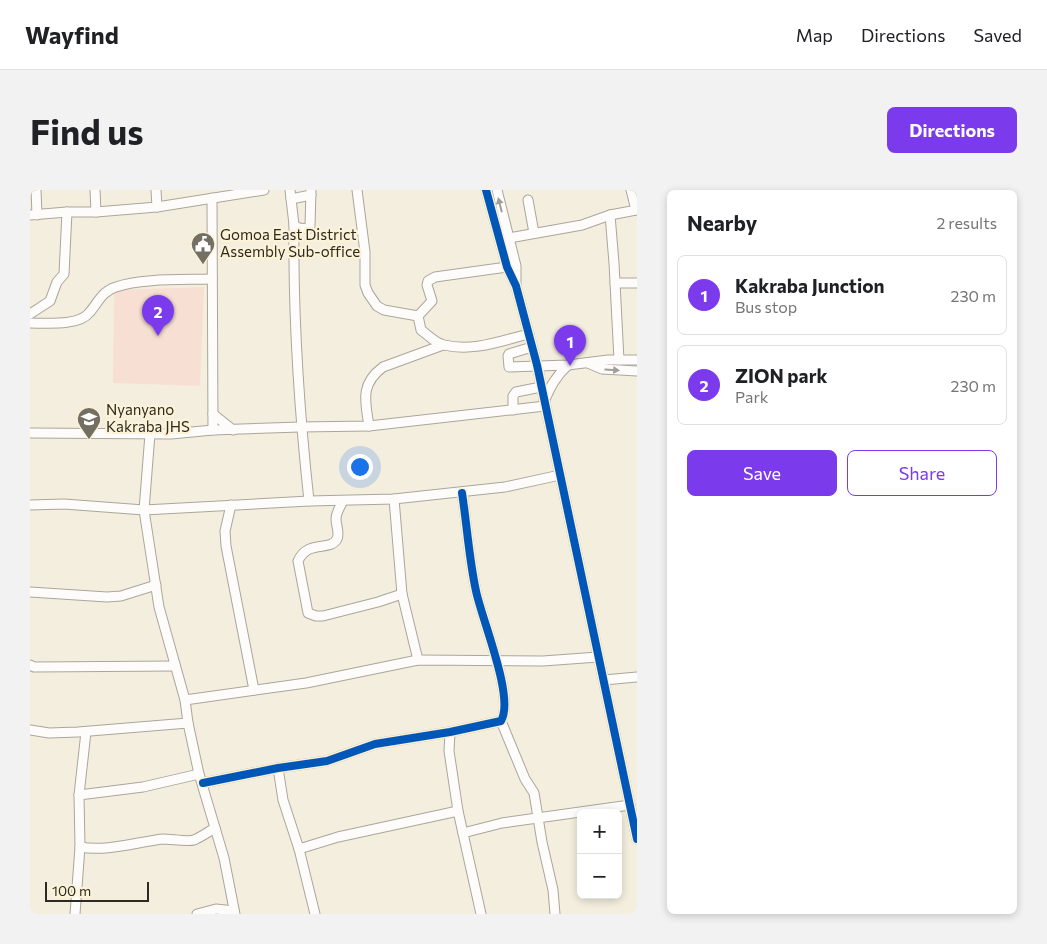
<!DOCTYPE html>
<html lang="en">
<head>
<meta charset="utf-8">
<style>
  body { margin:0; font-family:Commissioner,sans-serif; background:#f2f2f2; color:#202124 }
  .controls { position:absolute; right:15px; bottom:15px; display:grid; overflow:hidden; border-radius:8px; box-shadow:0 2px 8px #0003 }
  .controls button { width:45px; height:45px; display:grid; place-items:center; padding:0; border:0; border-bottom:1px solid #e0e0e0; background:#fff; color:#202124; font:25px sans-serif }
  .scale { position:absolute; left:15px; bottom:12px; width:104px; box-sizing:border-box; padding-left:5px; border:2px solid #2e2a20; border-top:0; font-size:14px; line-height:18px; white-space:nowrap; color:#2e2a20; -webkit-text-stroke:4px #fcf2d7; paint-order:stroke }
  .you { position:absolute; left:329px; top:276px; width:18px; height:18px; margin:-12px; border:4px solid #fff; border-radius:50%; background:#1a73e8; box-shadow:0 0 0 8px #1a73e833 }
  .badge { display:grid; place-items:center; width:32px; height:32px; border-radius:50%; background:#7c3aed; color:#fff; font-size:16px; font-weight:700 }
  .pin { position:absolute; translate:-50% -41px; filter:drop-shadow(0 1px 2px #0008) }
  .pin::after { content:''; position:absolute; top:26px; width:18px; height:15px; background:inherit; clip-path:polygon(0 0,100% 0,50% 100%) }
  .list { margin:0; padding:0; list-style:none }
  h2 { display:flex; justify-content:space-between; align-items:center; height:65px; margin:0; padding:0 20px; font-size:21px }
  h2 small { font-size:16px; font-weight:400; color:#757577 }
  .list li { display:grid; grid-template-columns:32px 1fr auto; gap:15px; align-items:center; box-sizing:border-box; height:80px; margin:0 10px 10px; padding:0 10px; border:1px solid #e0e0e0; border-radius:8px }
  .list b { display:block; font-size:19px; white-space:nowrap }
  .list p { margin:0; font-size:16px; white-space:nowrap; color:#757577 }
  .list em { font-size:16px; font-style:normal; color:#757577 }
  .actions { display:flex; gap:10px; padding:15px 20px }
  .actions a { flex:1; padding:11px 0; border:1px solid #7c3aed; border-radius:8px; text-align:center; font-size:18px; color:#7c3aed }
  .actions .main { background:#7c3aed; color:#fff }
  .map { position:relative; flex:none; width:607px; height:724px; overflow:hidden; border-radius:8px }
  header { display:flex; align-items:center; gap:30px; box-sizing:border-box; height:70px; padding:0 25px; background:#fff; border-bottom:1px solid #e0e0e0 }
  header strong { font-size:24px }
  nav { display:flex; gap:28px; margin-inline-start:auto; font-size:18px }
  .intro { display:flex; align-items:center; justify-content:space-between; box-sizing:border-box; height:120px; padding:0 30px }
  h1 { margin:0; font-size:35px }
  .button { padding:12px 22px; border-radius:8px; background:#7c3aed; color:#fff; font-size:18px; font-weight:700 }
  main { display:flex; gap:30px; padding:0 30px }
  aside { flex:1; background:#fff; border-radius:8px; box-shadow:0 2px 8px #0003 }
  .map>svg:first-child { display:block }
  .green { fill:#f7e0d3 }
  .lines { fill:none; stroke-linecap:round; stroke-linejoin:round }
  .minor-casing { stroke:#aaa69b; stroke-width:11 }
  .minor { stroke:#fdfcfa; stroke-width:9 }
  .cycleway-casing { stroke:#fcf2d7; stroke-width:11 }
  .cycleway { stroke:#0057b8; stroke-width:8 }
  .oneway { fill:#a09e98 }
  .labels { text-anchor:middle; stroke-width:4.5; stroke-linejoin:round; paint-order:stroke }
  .poi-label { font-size:15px; fill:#2e2a20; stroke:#fcf2d7; text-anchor:start }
</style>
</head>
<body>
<header>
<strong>Wayfind</strong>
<nav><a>Map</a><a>Directions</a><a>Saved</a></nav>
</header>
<div class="intro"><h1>Find us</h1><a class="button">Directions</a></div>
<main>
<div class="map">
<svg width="607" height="724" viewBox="0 0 607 724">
  <rect width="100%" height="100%" fill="#f4eedf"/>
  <!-- green -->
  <polygon class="green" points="174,97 170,196 83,193 84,100"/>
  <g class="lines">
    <!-- minor casing -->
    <g class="minor-casing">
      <g id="minor">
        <polyline points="6,0 7,25"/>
        <polyline points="65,0 66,22"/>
        <polyline points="126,0 127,17"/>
        <polyline points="260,0 264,35 269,38 278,39 280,36 281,0"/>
        <polyline points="327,0 335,62 335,95 338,103 347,116 354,120 388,126"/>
        <polyline points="456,0 477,77 486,96 507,175 607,649"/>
        <polyline points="467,0 486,76 486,94"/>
        <polyline points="601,0 606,20"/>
        <polyline points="182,8 183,240"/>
        <polyline points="261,9 281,5"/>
        <polyline points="498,10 504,43"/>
        <polyline points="0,25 37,22 66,22 127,17 234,0"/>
        <polyline points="580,25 584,73 589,170"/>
        <path d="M264 35C263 127 269 219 279 311"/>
        <polyline points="479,48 552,35 580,25 607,20"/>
        <path d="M477 77 405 87 398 91 397 95 402 111 388 126 391 140C398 145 405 153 414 155 443 162 470 151 499 144"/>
        <polyline points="585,93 607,93"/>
        <polyline points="0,124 20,111 27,92 34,84 37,22"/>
        <path d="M0 133C16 133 49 136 59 123 68 113 72 101 86 97 111 88 154 90 182 89"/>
        <polyline points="502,157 479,164 478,166 479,177 538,175 578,170 607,170"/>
        <polyline points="558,173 572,179 607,181"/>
        <path d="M514 212C520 197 526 186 538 175"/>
        <polyline points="483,220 483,206 486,202 511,197"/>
        <polyline points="183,224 203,240"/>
        <path d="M339 236C335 211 330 194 353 177L413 155"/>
        <polyline points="0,243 141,244 183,240 270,237 339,236 515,216"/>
        <polyline points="120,244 114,320 129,417 155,510 158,533 169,584 194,668 205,724"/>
        <polyline points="364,309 372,404 388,470"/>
        <path d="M313 311C310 317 306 322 306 329 306 336 310 343 307 349 300 362 278 349 268 371L278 423 286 426H293L348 412 372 404"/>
        <polyline points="0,315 34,314 114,320 279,311 364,309 475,297 530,285"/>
        <polyline points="201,315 195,341 196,356 224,500"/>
        <polyline points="0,402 77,407 91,406 126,395"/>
        <polyline points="0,475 4,477 145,476"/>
        <polyline points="574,490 607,487"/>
        <polyline points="155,510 276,493 388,470 513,471 568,467"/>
        <polyline points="471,531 495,589 504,603 512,652 523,700 525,724"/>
        <polyline points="0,540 19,543 48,542 158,533"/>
        <polyline points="420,542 419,561 428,621"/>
        <polyline points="248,578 253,610 269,659 285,724"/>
        <path d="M173 593 248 578 297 571 345 554 420 542 471 531C485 508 452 430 446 401 439 369 437 335 432 303"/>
        <polyline points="49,605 56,542"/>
        <polyline points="433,643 472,633 600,615"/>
        <path d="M50 657C76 662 107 652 133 649 141 649 158 652 164 650 171 647 178 642 185 638"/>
        <polyline points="269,659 308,647 428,621 451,724"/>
        <polyline points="45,724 50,657 49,605 113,597 169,584"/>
        <polyline points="167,724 186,719 204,721"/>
      </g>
    </g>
    <!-- minor -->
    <use href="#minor" class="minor"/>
    <!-- cycleway casing -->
    <g class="cycleway-casing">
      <g id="cycleway">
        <polyline points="456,0 477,77 486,96 507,175 607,649"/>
        <path d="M173 593 248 578 297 571 345 554 420 542 471 531C485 508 452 430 446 401 439 369 437 335 432 303"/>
      </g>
    </g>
    <!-- cycleway -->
    <use href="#cycleway" class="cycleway"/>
  </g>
  <!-- one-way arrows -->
  <defs><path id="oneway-solid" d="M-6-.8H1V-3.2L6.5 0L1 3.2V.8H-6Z" transform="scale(1.25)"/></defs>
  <g class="oneway">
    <use href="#oneway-solid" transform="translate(470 15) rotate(-104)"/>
    <use href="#oneway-solid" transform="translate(582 180) rotate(3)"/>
  </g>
  <!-- icons -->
  <defs>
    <g id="civic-pin" transform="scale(1.25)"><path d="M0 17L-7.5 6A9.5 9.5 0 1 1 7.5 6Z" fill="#736f63" stroke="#fcf2d7"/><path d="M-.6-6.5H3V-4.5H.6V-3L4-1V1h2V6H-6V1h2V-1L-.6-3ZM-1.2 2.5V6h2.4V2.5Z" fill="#fff"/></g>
    <g id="school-pin" transform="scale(1.25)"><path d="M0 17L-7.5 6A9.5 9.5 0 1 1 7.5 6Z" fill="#736f63" stroke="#fcf2d7"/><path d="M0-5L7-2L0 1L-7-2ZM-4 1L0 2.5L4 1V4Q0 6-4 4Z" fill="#fff"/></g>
  </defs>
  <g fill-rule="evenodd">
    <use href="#civic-pin" x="173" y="54"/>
    <use href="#school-pin" x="59" y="229"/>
  </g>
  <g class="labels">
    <!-- poi labels -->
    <g class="poi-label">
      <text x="190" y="50">Gomoa East District<tspan x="190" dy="17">Assembly Sub-office</tspan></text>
      <text x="76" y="225">Nyanyano<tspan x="76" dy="17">Kakraba JHS</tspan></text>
    </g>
  </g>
</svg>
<div class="controls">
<button>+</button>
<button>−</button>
</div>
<div class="scale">100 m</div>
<div class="you"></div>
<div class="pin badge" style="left:540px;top:176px">1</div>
<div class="pin badge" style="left:128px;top:146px">2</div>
</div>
<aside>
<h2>Nearby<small>2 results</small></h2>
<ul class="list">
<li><span class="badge">1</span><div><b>Kakraba Junction</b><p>Bus stop</p></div><em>230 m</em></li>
<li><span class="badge">2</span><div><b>ZION park</b><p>Park</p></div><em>230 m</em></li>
</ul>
<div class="actions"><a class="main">Save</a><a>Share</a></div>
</aside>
</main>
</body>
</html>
